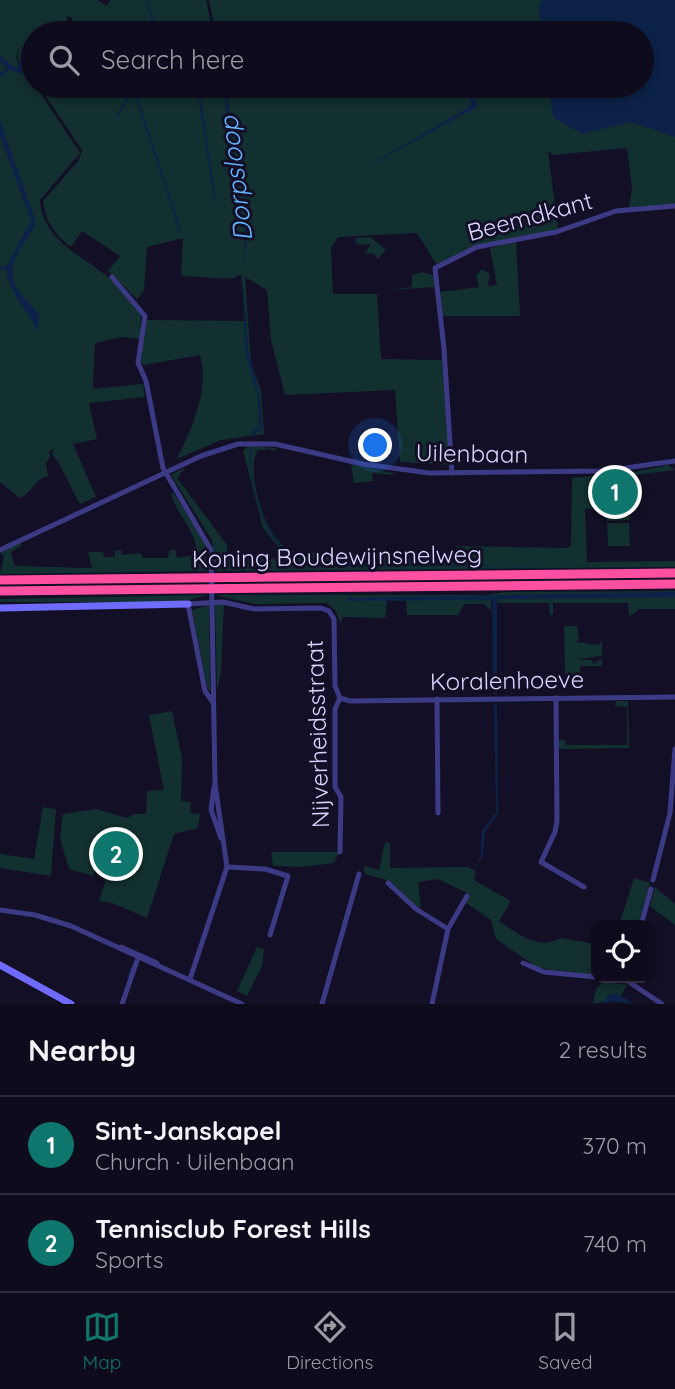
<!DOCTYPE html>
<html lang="en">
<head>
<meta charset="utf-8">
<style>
  body { margin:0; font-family:Quicksand,sans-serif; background:#1c1929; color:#f1f3f6 }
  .controls { position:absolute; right:21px; bottom:21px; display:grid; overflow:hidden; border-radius:14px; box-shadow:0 4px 10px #0003 }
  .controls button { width:63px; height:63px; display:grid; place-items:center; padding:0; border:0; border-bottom:2px solid #2e2b3b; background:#0e0b1c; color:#f1f3f6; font:35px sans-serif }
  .you { position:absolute; left:376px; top:446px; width:24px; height:24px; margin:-18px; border:5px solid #fff; border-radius:50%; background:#1a73e8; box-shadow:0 0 0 10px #1a73e833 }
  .badge { display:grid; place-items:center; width:46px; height:46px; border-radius:50%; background:#0f766e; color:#fff; font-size:23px; font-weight:700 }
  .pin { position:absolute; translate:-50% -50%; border:4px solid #fff; box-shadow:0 2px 7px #0006 }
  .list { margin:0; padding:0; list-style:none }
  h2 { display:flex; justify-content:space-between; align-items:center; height:91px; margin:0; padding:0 28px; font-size:30px }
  h2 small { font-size:23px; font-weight:400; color:#9b9ba3 }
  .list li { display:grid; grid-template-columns:46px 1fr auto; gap:21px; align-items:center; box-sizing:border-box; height:98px; padding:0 28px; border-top:2px solid #2e2b3b }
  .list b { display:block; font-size:26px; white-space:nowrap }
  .list p { margin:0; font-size:23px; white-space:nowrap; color:#9b9ba3 }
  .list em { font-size:23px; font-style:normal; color:#9b9ba3 }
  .icon { flex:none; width:38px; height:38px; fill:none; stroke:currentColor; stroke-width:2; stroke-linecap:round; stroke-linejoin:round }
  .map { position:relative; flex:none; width:675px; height:1004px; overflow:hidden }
  .search { position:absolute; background:#0e0b1c; box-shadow:0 4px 10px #0003; left:21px; right:21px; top:21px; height:77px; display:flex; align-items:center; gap:18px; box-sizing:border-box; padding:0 24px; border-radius:38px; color:#9b9ba3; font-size:26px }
  .sheet { height:287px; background:#0e0b1c }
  nav { display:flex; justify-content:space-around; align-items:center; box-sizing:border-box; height:98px; border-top:2px solid #2e2b3b; background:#0e0b1c; font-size:19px; color:#9b9ba3 }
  nav a { display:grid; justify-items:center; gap:4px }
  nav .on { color:#0f766e }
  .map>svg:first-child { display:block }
  .green { fill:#12302f }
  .water { fill:#0c2248 }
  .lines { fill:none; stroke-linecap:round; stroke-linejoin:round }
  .stream { stroke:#0c2248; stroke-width:2 }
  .street { stroke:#3d3a85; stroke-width:5 }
  .secondary { stroke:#6f6bff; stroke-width:7 }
  .highway { stroke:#ff4fa3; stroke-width:9 }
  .labels { text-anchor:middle; stroke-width:6; stroke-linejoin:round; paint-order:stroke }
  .street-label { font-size:24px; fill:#d9d4ff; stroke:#130f26 }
  .water-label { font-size:26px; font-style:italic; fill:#62b6ff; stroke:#130f26 }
</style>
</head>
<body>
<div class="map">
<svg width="675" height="1004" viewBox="0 0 675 1004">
  <rect width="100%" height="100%" fill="#130f26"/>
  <!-- green -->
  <g class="green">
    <path d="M0 0H97L107 6 110 0H206L213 33H72V18L67 16V33H33V46L22 51 20 63 17 58 22 43 16 57C18 68 33 72 33 86H36L80 153 40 200C42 240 84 257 111 279 123 288 132 302 141 312L140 339 122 337 95 343 93 389 143 384 145 397 89 403 97 439 73 444 96 497 80 504C72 492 63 466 52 454L54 449 49 452 50 457 46 463 48 476C34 479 32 493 20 498L0 482Z"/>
    <polygon points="209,0 548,0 549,33 216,33"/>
    <path d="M39 86H223L240 196 226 86H553L628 120 675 132V205L629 208 632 188 627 148 553 155 548 151 558 230 476 246 437 265 417 233 338 237 331 248 333 294H377L381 359 444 360 451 465 400 462 395 390 285 395 271 340 267 290 245 277 251 362 261 391 264 434 221 440 177 459C192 427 210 390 200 355L144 365 140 362 147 320 246 321 241 274 232 279 181 276 183 238 147 247 144 291 137 299 108 271 120 256 82 231 71 247C55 235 45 221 43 201L79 160 82 150Z"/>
    <polygon points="371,237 386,250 378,259 374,254 365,253 371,244 361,245 355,242 356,238"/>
    <polygon points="516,241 520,316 442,316 440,292 479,287 476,275 482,269 490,274 488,286 497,285 490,248"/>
    <polygon points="423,272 434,276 435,287 389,290 412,287 412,275"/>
    <path d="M248 446 278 448 273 451 269 449 258 450C247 464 259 509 269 527 273 535 280 542 286 549 295 551 302 556 312 556L311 552 363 556 397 552 398 558H457V546L567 548 571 545 572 478 602 475 603 481 594 490 595 496 615 498 622 491 610 488 609 474 627 472 630 520 606 521 605 515H600V508L585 509 587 562 675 561V567L215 571 212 540 171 475 186 467 177 478 227 545 228 558 284 559 285 556 263 528 243 451Z"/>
    <polygon points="351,464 393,473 394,475 372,473 373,481 354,483"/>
    <polygon points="669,465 675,470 635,475 634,491 634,472"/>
    <path d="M173 492 205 542 208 571 0 574 4 556 0 552 21 543V546L11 552 15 566 92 568 88 552H103L104 557H115V550H121L122 555 141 553 143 558H168L169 551 175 549 177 558 196 555C199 532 176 515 171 493Z"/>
    <polygon points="607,523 629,523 630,546 608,546"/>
    <polygon points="675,591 675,609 639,609 632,615 629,616 628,603 553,603 553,614 550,615 549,603 498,603 497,599 491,600 491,611 484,604 464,604 458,615 407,615 406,601 387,600 385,618 343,617 340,624 336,611 327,603 254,604 215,595 486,595 504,592"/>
    <polygon points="208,595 185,601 139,602 0,602 0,599"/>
    <polygon points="215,604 224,604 221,672 217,691"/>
    <polygon points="209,605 210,690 208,690 192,610"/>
    <polygon points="564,626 577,626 579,640 576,642 598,645 602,641 602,656 576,659 592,660 593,664 602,658 602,666 580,666 580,678 565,678"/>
    <polygon points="616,701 628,701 629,748 559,749 559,740 565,740 566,745 627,745 627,707 615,706"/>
    <polygon points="172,711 182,758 181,801 191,802 190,813 200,814 198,828 174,834 147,918 112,903 99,901 107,876 95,872 93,876 69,869 60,839 63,814 96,809 127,818 135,814 146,814 147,791 164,790 149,715"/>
    <polygon points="43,807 56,809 51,876 0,868 0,854 34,859"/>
    <path d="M385 842 390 843V868L468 867 476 871 474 880 511 901 499 921C518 934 538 951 561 938L596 944V975L538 968 496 939 491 920 466 903 469 894 438 879 418 882 421 907 416 908 387 880 365 874 363 866 379 870Z"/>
    <polygon points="271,852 339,852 334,863 302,867 273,866"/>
    <polygon points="634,878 650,883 638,925 619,925"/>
    <polygon points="655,887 675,904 675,925 650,906"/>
    <polygon points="257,947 264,949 262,966 247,996 237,991"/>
    <polygon points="603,982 627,985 620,998 593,1004 596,989"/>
  </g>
  <!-- water -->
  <g class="water">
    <polygon points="542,0 675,0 675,137 631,122 582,134 553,117 549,86 642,86 642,33 544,33 538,8"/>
    <polygon points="30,44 33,44 33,50 26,52 24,61 33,70 33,76 25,64 22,74 9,70 0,78 0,73 7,68 0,62 0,55 17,69 23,46"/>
    <polygon points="223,86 226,86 243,223 248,225 244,272 245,226 241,226"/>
    <polygon points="467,86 473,86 478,105 475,108 344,180 466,109 471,103"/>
    <path d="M0 120 35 219V225C24 247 2 265 18 290 25 300 34 305 39 316L38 332C29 312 8 291 6 270L0 269V266L6 267 31 221 0 136Z"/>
    <polygon points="242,275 248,350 260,397 262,428 253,435 250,433 259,427 258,397 245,351"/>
    <path d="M250 447H252C247 484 263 524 286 552L312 557 320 565H599L318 567 311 559 285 554C260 522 248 487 250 447Z"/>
    <polygon points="675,592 675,597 497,599 497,694 493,694 492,600 348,601 347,598"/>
    <polygon points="497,703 498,813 485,832 483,855 471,875 481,855 482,831 496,813 494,704"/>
    <polygon points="616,993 634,1004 613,1001 602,1004 608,995"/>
  </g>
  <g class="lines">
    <!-- stream -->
    <g class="stream">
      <polyline points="146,0 157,33"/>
      <polyline points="198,86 215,201"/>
      <polyline points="118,115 133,88 180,230"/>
      <polyline points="128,977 133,965"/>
    </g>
    <!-- street -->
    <g class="street">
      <polyline points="112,277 145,316 138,363 146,381 163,468 211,550 215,784 227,867 190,979"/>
      <polyline points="452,473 444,349 435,268 477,247 556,232 616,211 675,206"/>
      <polyline points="0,550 201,456 238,444 275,444 363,464 429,473 604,471 675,461"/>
      <polyline points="340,698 350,701 675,697"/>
      <polyline points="340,698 335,709 335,787 341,797 340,852"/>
      <polyline points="556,698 557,821 555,832 541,862 584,887"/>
      <polyline points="437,699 438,813"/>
      <polyline points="212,701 205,691 188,604 223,602 254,609 321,608 329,611 334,619 335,686 340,698"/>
      <polyline points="214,787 211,810 221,838"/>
      <polyline points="227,867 265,869 288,876 270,935"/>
      <polyline points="653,880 670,813 675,749"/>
      <polyline points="388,883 416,909 448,929"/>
      <polyline points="0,910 35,915 71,926 242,1004"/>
      <polyline points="641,925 651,889"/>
      <polyline points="121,947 157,963"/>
      <polyline points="523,963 544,972 596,977"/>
      <polyline points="601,978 626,980 662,1004"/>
      <polyline points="122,1004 138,958"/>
      <polyline points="322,1004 359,874"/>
      <polyline points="432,1004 448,929 467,896"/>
    </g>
    <!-- secondary -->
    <g class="secondary">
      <polyline points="0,608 188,604"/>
      <polyline points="0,965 71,1004"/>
    </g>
    <!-- highway -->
    <g class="highway">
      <polyline points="0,580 675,573"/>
      <polyline points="0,591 675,584"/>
    </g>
  </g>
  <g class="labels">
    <!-- street labels -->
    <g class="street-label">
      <text transform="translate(530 217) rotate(-15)" y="8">Beemdkant</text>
      <text transform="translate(472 454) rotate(1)" y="8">Uilenbaan</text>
      <text transform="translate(337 557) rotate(-1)" y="8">Koning Boudewijnsnelweg</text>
      <text transform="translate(507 681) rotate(-1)" y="8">Koralenhoeve</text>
      <text transform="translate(318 734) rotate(-92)" y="8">Nijverheidsstraat</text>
    </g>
    <!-- water labels -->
    <g class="water-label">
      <text transform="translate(236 179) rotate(-97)" y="9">Dorpsloop</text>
    </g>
  </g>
</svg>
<div class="controls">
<button><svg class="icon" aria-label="locate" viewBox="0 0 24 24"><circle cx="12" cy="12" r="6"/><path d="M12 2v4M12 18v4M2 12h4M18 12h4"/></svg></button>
</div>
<div class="you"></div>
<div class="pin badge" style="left:615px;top:492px">1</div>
<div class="pin badge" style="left:116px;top:854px">2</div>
<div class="search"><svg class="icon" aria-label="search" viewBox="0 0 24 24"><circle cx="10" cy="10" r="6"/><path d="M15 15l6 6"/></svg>Search here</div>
</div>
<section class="sheet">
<h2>Nearby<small>2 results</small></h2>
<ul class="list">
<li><span class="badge">1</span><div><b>Sint-Janskapel</b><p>Church · Uilenbaan</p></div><em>370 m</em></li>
<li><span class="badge">2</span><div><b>Tennisclub Forest Hills</b><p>Sports</p></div><em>740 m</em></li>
</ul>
</section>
<nav>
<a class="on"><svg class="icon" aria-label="map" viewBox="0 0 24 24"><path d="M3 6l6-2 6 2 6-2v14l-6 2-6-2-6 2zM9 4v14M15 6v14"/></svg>Map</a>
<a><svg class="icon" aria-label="directions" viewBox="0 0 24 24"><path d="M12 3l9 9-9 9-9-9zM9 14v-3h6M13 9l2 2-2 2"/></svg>Directions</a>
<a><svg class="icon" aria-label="saved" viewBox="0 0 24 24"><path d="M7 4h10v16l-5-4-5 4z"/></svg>Saved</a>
</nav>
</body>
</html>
